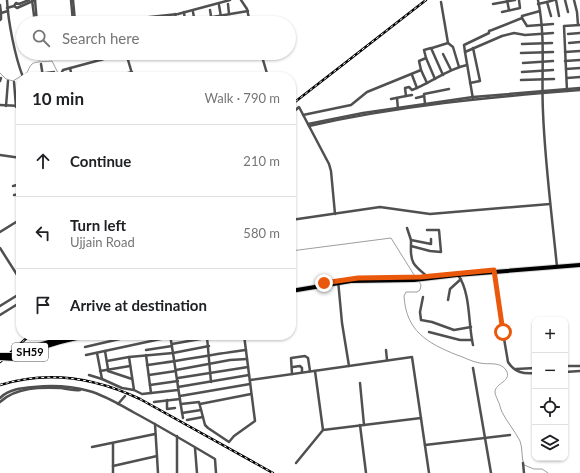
<!DOCTYPE html>
<html lang="en">
<head>
<meta charset="utf-8">
<style>
  body { margin:0; font-family:Lato,sans-serif; background:#f6f6f6; color:#202124 }
  .controls { position:absolute; right:12px; bottom:12px; display:grid; overflow:hidden; border-radius:8px; box-shadow:0 1px 3px #0004 }
  .controls button { width:36px; height:36px; display:grid; place-items:center; padding:0; border:0; border-bottom:1px solid #e0e0e0; background:#fff; color:#202124; font:20px sans-serif }
  .stop { position:absolute; width:12px; height:12px; margin:-9px; border:3px solid #ea580c; border-radius:50%; background:#fff }
  .stop.end { background:#ea580c; border-color:#fff; box-shadow:0 1px 4px #0008 }
  .list { margin:0; padding:0; list-style:none }
  h2 { display:flex; justify-content:space-between; align-items:center; height:52px; margin:0; padding:0 16px; font-size:17px }
  h2 small { font-size:13px; font-weight:400; color:#757577 }
  .list li { display:grid; grid-template-columns:26px 1fr auto; gap:12px; align-items:center; box-sizing:border-box; height:72px; padding:0 16px; border-top:1px solid #e0e0e0 }
  .list b { display:block; font-size:15px; white-space:nowrap }
  .list p { margin:0; font-size:13px; white-space:nowrap; color:#757577 }
  .list em { font-size:13px; font-style:normal; color:#757577 }
  .icon { flex:none; width:22px; height:22px; fill:none; stroke:currentColor; stroke-width:2; stroke-linecap:round; stroke-linejoin:round }
  .map { position:relative; flex:none; width:580px; height:473px; overflow:hidden }
  .search { position:absolute; background:#fff; box-shadow:0 1px 3px #0004; left:16px; top:16px; width:280px; height:44px; display:flex; align-items:center; gap:10px; box-sizing:border-box; padding:0 14px; border-radius:22px; color:#757577; font-size:15px }
  .panel { position:absolute; background:#fff; box-shadow:0 1px 3px #0004; left:16px; top:72px; width:280px; height:268px; border-radius:16px }
  .map>svg:first-child { display:block }
  .lines { fill:none; stroke-linecap:round; stroke-linejoin:round }
  .stream { stroke:#9e9e9e; stroke-width:1 }
  .major-casing { stroke:#dbdbdb; stroke-width:6 }
  .minor { stroke:#505050; stroke-width:2.5 }
  .major { stroke:#000; stroke-width:4 }
  .rail-casing { stroke:#000; stroke-width:2.5 }
  .rail { stroke:#fff; stroke-width:1; stroke-dasharray:3; stroke-linecap:butt }
  .major-bridge-casing { stroke:#dbdbdb; stroke-width:6; stroke-linecap:butt }
  .major-bridge { stroke:#000; stroke-width:4 }
  .route { stroke:#ea580c; stroke-width:5 }
  .labels { text-anchor:middle; stroke-width:4; stroke-linejoin:round; paint-order:stroke }
  .shield { fill:#fff; stroke:#4c4c4c; stroke-width:1 }
  .shield-label { font-size:11px; font-weight:bold; fill:#000 }
</style>
</head>
<body>
<div class="map">
<svg width="580" height="473" viewBox="0 0 580 473">
  <rect width="100%" height="100%" fill="#fff"/>
  <g class="lines">
    <!-- stream -->
    <g class="stream">
      <polyline points="0,73 6,79 13,81 21,76"/>
      <path d="M24 75C29 72 28 68 32 64 35 61 47 62 52 61L60 77"/>
      <polyline points="291,251 391,238 416,278"/>
      <path d="M418 280 421 285 420 290 417 292H406L404 296C406 331 427 343 457 355 464 357 472 362 480 363 488 365 500 361 506 370 513 381 495 383 495 392 495 395 497 398 498 401 500 404 500 408 502 412 507 422 515 431 520 441 523 449 521 457 524 465L534 469H542L548 473"/>
    </g>
    <!-- major casing -->
    <g class="major-casing">
      <g id="major">
        <polyline points="291,291 351,281 414,280 457,275 580,265"/>
        <polyline points="59,339 76,335"/>
        <polyline points="60,342 89,335"/>
      </g>
    </g>
    <!-- minor -->
    <g class="minor">
      <path d="M7 0C8 21 15 57 23 77"/>
      <polyline points="32,0 35,23"/>
      <polyline points="35,0 37,23"/>
      <polyline points="71,0 73,22"/>
      <polyline points="73,0 75,21"/>
      <polyline points="241,0 247,9 250,23"/>
      <polyline points="507,0 509,10"/>
      <path d="M538 0C546 38 541 74 543 112 545 164 552 216 557 267"/>
      <polyline points="556,0 559,16"/>
      <polyline points="565,0 568,12"/>
      <polyline points="574,0 577,12 578,25"/>
      <polyline points="228,4 229,14"/>
      <polyline points="493,4 515,0"/>
      <polyline points="538,4 547,2"/>
      <polyline points="0,5 1,13"/>
      <polyline points="219,5 222,23"/>
      <polyline points="14,6 16,3 19,4 29,0"/>
      <polyline points="7,8 14,6 17,8 35,0"/>
      <polyline points="210,10 212,23"/>
      <polyline points="540,11 522,16 522,18 492,30 489,31 489,33 464,45 465,52 502,36 514,33 525,35 553,33"/>
      <polyline points="184,12 185,22"/>
      <polyline points="193,12 195,23"/>
      <polyline points="502,12 520,8 519,0"/>
      <polyline points="175,14 177,23"/>
      <polyline points="551,16 547,2 554,0"/>
      <polyline points="522,18 527,26 553,24"/>
      <polyline points="95,19 97,23"/>
      <polyline points="0,20 1,19 1,13 8,11"/>
      <polyline points="162,20 162,23"/>
      <polyline points="43,23 95,19 93,21 67,23"/>
      <polyline points="127,23 131,19 178,14 230,0"/>
      <polyline points="177,23 248,11"/>
      <polyline points="568,34 580,33"/>
      <polyline points="448,43 453,47 459,67"/>
      <polyline points="569,43 580,42"/>
      <polyline points="522,44 552,43"/>
      <polyline points="432,48 448,43 441,2"/>
      <polyline points="465,52 473,99"/>
      <polyline points="565,52 580,51"/>
      <polyline points="38,53 39,59 40,58 40,53"/>
      <polyline points="99,53 101,60"/>
      <polyline points="126,53 133,77"/>
      <polyline points="261,53 268,77"/>
      <polyline points="521,53 553,52"/>
      <polyline points="443,54 451,70"/>
      <polyline points="426,58 435,79"/>
      <polyline points="565,61 580,60"/>
      <polyline points="523,63 553,61"/>
      <polyline points="41,64 43,77"/>
      <polyline points="70,68 72,77"/>
      <polyline points="566,69 580,68"/>
      <polyline points="421,70 419,61 426,58 424,50 431,48 443,75"/>
      <polyline points="522,72 553,70"/>
      <polyline points="30,75 54,72"/>
      <polyline points="412,75 417,88"/>
      <polyline points="64,77 62,72 63,70 126,53"/>
      <polyline points="113,77 132,72"/>
      <polyline points="567,78 580,77"/>
      <polyline points="521,80 554,79"/>
      <polyline points="0,81 1,78"/>
      <polyline points="14,82 16,107"/>
      <polyline points="470,83 480,81 473,48"/>
      <polyline points="567,91 564,26 580,25"/>
      <polyline points="406,96 412,95"/>
      <polyline points="397,98 398,109"/>
      <polyline points="416,98 424,96"/>
      <path d="M391 99 406 96 405 88 409 87 412 90C431 83 447 69 467 65"/>
      <polyline points="425,104 424,94 449,89"/>
      <polyline points="0,105 21,106"/>
      <polyline points="6,106 8,81"/>
      <polyline points="291,114 299,107 329,164 331,171 335,214"/>
      <polyline points="303,115 351,105 367,92 421,70 427,83"/>
      <polyline points="308,124 363,113 473,97 580,88"/>
      <path d="M309 126C398 106 489 97 580 90"/>
      <polyline points="0,155 21,158"/>
      <polyline points="18,158 19,106"/>
      <polyline points="20,176 21,175"/>
      <polyline points="13,186 21,184"/>
      <polyline points="14,195 21,194"/>
      <polyline points="291,220 380,207 430,214 550,204"/>
      <polyline points="407,228 411,240 411,246"/>
      <path d="M427 230H439L441 252 430 251 411 246C410 264 415 266 428 277"/>
      <polyline points="0,232 21,219"/>
      <polyline points="411,240 431,244 431,239"/>
      <polyline points="0,248 21,281"/>
      <path d="M494 270 501 321 508 362C515 373 524 374 535 373"/>
      <path d="M458 275C471 293 468 324 473 345"/>
      <polyline points="338,280 342,323 349,366"/>
      <polyline points="423,297 420,312 421,320 432,322 454,330 471,327"/>
      <polyline points="448,300 450,289 461,279"/>
      <polyline points="0,306 21,293"/>
      <polyline points="0,315 21,302"/>
      <polyline points="429,332 460,340 472,340"/>
      <path d="M170 335C175 363 178 390 183 418"/>
      <polyline points="207,337 211,382"/>
      <polyline points="172,344 223,335"/>
      <polyline points="85,347 137,335"/>
      <polyline points="146,350 172,346"/>
      <polyline points="386,350 387,360"/>
      <polyline points="105,351 108,369"/>
      <polyline points="97,353 102,379"/>
      <polyline points="86,355 170,337"/>
      <polyline points="146,355 151,393"/>
      <polyline points="129,357 134,390"/>
      <polyline points="107,361 129,357 173,353 209,346"/>
      <path d="M147 365C180 361 213 354 246 350"/>
      <polyline points="565,366 580,366"/>
      <polyline points="293,367 300,366 302,368 302,372"/>
      <polyline points="473,368 491,473"/>
      <polyline points="108,369 108,371 132,379"/>
      <polyline points="516,369 535,368"/>
      <polyline points="176,370 230,360 247,359"/>
      <polyline points="100,371 130,366"/>
      <polyline points="315,371 323,430"/>
      <polyline points="565,372 580,371"/>
      <polyline points="292,374 291,358 305,356 308,358 310,371"/>
      <polyline points="89,375 102,379 122,388 134,390 142,394 178,390"/>
      <polyline points="149,375 176,371"/>
      <polyline points="178,378 248,367"/>
      <polyline points="250,380 412,357 429,473"/>
      <polyline points="360,383 364,425"/>
      <polyline points="150,385 178,381"/>
      <polyline points="178,387 249,375"/>
      <polyline points="180,396 250,384"/>
      <path d="M0 398C9 389 22 388 34 387 52 385 71 386 89 391 104 395 119 404 133 412 161 427 188 443 215 459L216 473"/>
      <polyline points="167,400 167,409 175,408"/>
      <path d="M0 402C16 387 41 387 61 388 67 389 74 391 80 390"/>
      <polyline points="154,402 180,399"/>
      <polyline points="118,404 125,396"/>
      <polyline points="181,404 199,402 205,425 208,428 229,442 234,436 255,421 244,335"/>
      <polyline points="200,404 251,394"/>
      <polyline points="182,413 201,410"/>
      <polyline points="187,420 203,417"/>
      <polyline points="155,424 158,473"/>
      <polyline points="360,425 366,473"/>
      <polyline points="177,436 177,473"/>
      <polyline points="113,444 113,473"/>
      <polyline points="425,445 510,435"/>
      <polyline points="92,447 155,434"/>
      <polyline points="195,448 197,473"/>
      <polyline points="296,463 323,430 421,418"/>
      <polyline points="523,463 524,473"/>
      <polyline points="113,466 157,456"/>
    </g>
    <!-- major -->
    <use href="#major" class="major"/>
    <!-- rail casing -->
    <g class="rail-casing">
      <g id="rail">
        <polyline points="291,105 426,0"/>
        <polyline points="0,362 30,335"/>
        <path d="M0 385C48 370 96 378 140 399L273 473"/>
      </g>
    </g>
    <!-- rail -->
    <use href="#rail" class="rail"/>
    <!-- major-bridge casing -->
    <g class="major-bridge-casing">
      <g id="major-bridge">
        <polyline points="0,355 18,355 39,345 59,339"/>
        <polyline points="0,358 15,359 37,349 60,342"/>
      </g>
    </g>
    <!-- major-bridge -->
    <use href="#major-bridge" class="major-bridge"/>
  </g>
  <g class="lines">
    <!-- route -->
    <polyline class="route" points="324,283 358,278 421,277 494,270 503,332"/>
  </g>
  <g class="labels">
    <!-- shield labels -->
    <rect class="shield" x="12" y="343" width="36" height="18" rx="3"/>
    <g class="shield-label">
      <text x="30" y="356">SH59</text>
    </g>
  </g>
</svg>
<div class="controls">
<button>+</button>
<button>−</button>
<button><svg class="icon" aria-label="locate" viewBox="0 0 24 24"><circle cx="12" cy="12" r="6"/><path d="M12 2v4M12 18v4M2 12h4M18 12h4"/></svg></button>
<button><svg class="icon" aria-label="layers" viewBox="0 0 24 24"><path d="M12 4l9 5-9 5-9-5zM3 14l9 5 9-5"/></svg></button>
</div>
<div class="stop" style="left:503px;top:332px"></div>
<div class="stop end" style="left:324px;top:283px"></div>
<div class="search"><svg class="icon" aria-label="search" viewBox="0 0 24 24"><circle cx="10" cy="10" r="6"/><path d="M15 15l6 6"/></svg>Search here</div>
<section class="panel">
<h2>10 min<small>Walk · 790 m</small></h2>
<ul class="list">
<li><svg class="icon" aria-label="ahead" viewBox="0 0 24 24"><path d="M12 20V5M6 11l6-6 6 6"/></svg><div><b>Continue</b></div><em>210 m</em></li>
<li><svg class="icon" aria-label="left" viewBox="0 0 24 24"><path d="M17 20v-9H6M10 6l-5 5 5 5"/></svg><div><b>Turn left</b><p>Ujjain Road</p></div><em>580 m</em></li>
<li><svg class="icon" aria-label="arrive" viewBox="0 0 24 24"><path d="M6 21V4h12l-3 4 3 4H6"/></svg><div><b>Arrive at destination</b></div></li>
</ul>
</section>
</div>
</body>
</html>
